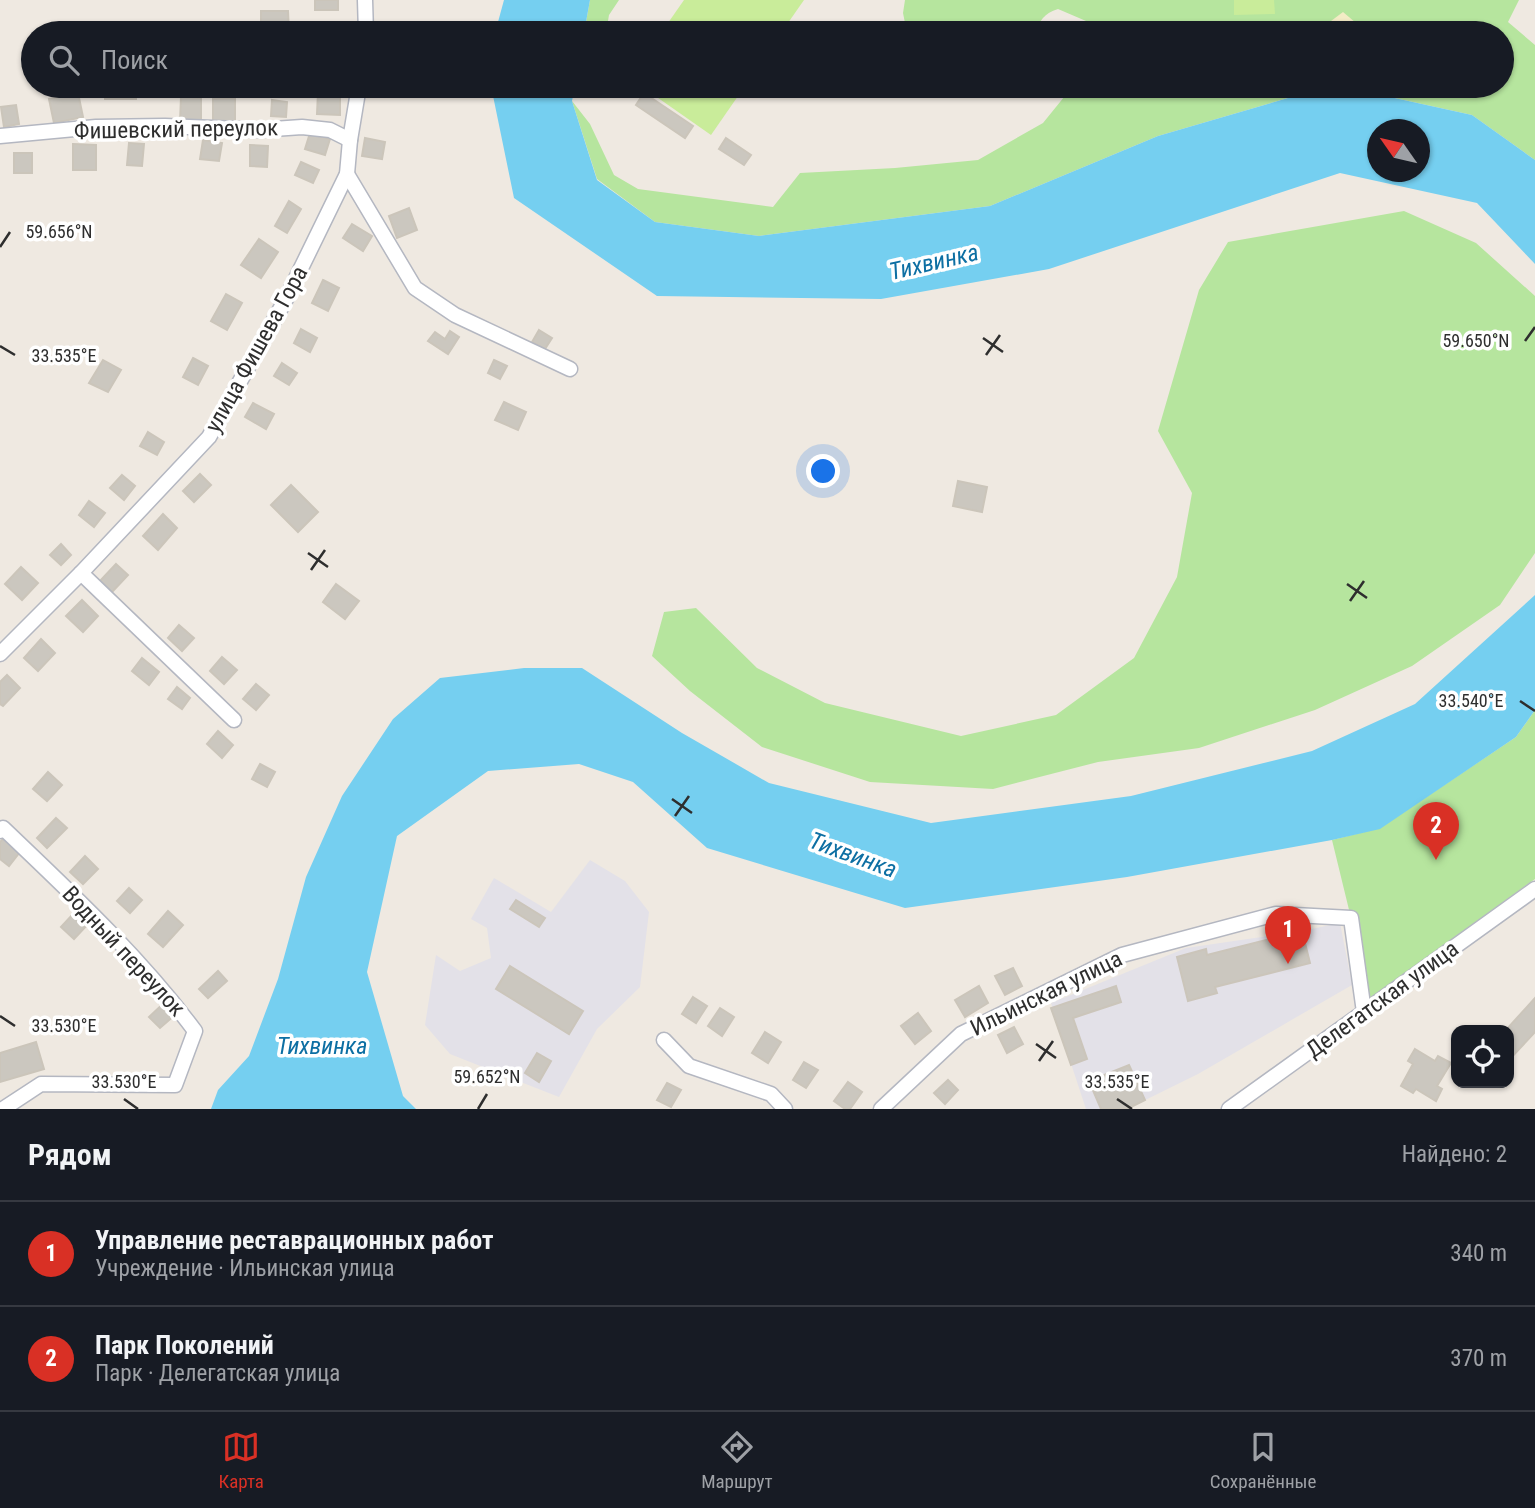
<!DOCTYPE html>
<html lang="ru">
<head>
<meta charset="utf-8">
<style>
  body { margin:0; font-family:"Roboto Condensed",sans-serif; background:#242831; color:#f1f3f6 }
  .controls { position:absolute; right:21px; bottom:21px; display:grid; overflow:hidden; border-radius:14px; box-shadow:0 2px 5px #0004 }
  .controls button { width:63px; height:63px; display:grid; place-items:center; padding:0; border:0; border-bottom:2px solid #363941; background:#171b24; color:#f1f3f6; font:35px sans-serif }
  .compass { position:absolute; left:1367px; top:119px; width:63px; height:63px; border-radius:50%; background:#171b24; box-shadow:0 2px 5px #0004; rotate:304deg }
  .you { position:absolute; left:824px; top:472px; width:24px; height:24px; margin:-18px; border:5px solid #fff; border-radius:50%; background:#1a73e8; box-shadow:0 0 0 10px #1a73e833 }
  .badge { display:grid; place-items:center; width:46px; height:46px; border-radius:50%; background:#d93025; color:#fff; font-size:23px; font-weight:700 }
  .pin { position:absolute; translate:-50% -58px; filter:drop-shadow(0 2px 4px #0008) }
  .pin::after { content:''; position:absolute; top:37px; width:24px; height:21px; background:inherit; clip-path:polygon(0 0,100% 0,50% 100%) }
  .list { margin:0; padding:0; list-style:none }
  h2 { display:flex; justify-content:space-between; align-items:center; height:91px; margin:0; padding:0 28px; font-size:30px }
  h2 small { font-size:23px; font-weight:400; color:#9ea1a6 }
  .list li { display:grid; grid-template-columns:46px 1fr auto; gap:21px; align-items:center; box-sizing:border-box; height:105px; padding:0 28px; border-top:2px solid #363941 }
  .list b { display:block; font-size:26px; white-space:nowrap }
  .list p { margin:0; font-size:23px; white-space:nowrap; color:#9ea1a6 }
  .list em { font-size:23px; font-style:normal; color:#9ea1a6 }
  .icon { flex:none; width:38px; height:38px; fill:none; stroke:currentColor; stroke-width:2; stroke-linecap:round; stroke-linejoin:round }
  .map { position:relative; flex:none; width:1535px; height:1109px; overflow:hidden }
  .search { position:absolute; background:#171b24; box-shadow:0 2px 5px #0004; left:21px; right:21px; top:21px; height:77px; display:flex; align-items:center; gap:18px; box-sizing:border-box; padding:0 24px; border-radius:38px; color:#9ea1a6; font-size:26px }
  .sheet { height:301px; background:#171b24 }
  nav { display:flex; justify-content:space-around; align-items:center; box-sizing:border-box; height:98px; border-top:2px solid #363941; background:#171b24; font-size:19px; color:#9ea1a6 }
  nav a { display:grid; justify-items:center; gap:4px }
  nav .on { color:#d93025 }
  .map>svg:first-child { display:block }
  .industrial { fill:#e3e1e8 }
  .green { fill:#b6e59e }
  .sand { fill:#f3ecc5 }
  .pitch { fill:#c9ec9a }
  .water { fill:#75cff0; fill-rule:evenodd }
  .building { fill:#cbc7bf; stroke:#cbc5ba; stroke-width:2 }
  .lines { fill:none; stroke-linecap:round; stroke-linejoin:round }
  .minor-casing { stroke:#b4b7c1; stroke-width:17 }
  .minor { stroke:#fff; stroke-width:14 }
  .ticks { fill:none; stroke:#2e2e2e; stroke-width:2.5 }
  .labels { text-anchor:middle; stroke-width:7; stroke-linejoin:round; paint-order:stroke }
  .street-label { font-size:23px; fill:#2e2e2e; stroke:#fff }
  .water-label { font-size:24px; font-style:italic; fill:#0d6fa3; stroke:#fff }
  .ticks-label { font-size:18px; text-anchor:middle; fill:#2e2e2e; stroke:#fff; stroke-width:7; stroke-linejoin:round; paint-order:stroke }
</style>
</head>
<body>
<div class="map">
<svg width="1535" height="1109" viewBox="0 0 1535 1109">
  <rect width="100%" height="100%" fill="#efe9e1"/>
  <!-- industrial -->
  <g class="industrial">
    <polygon points="590,860 625,881 649,912 640,987 597,1029 559,1097 450,1054 425,1025 436,955 460,971 491,958 487,928 471,919 494,878 551,912"/>
    <polygon points="1340,923 1352,985 1198,1074 1127,1109 1086,1109 1051,1003 1186,948 1302,931"/>
  </g>
  <!-- green -->
  <g class="green">
    <polygon points="590,0 619,0 609,15 606,33 584,33"/>
    <path d="M905 0H1519L1508 22 1535 45V160L1472 115 1340 86H1502V33H1114L1058 9C1044 13 1040 21 1034 33H907L903 13Z"/>
    <polygon points="1073,86 1329,86 1158,136 990,206 759,236 655,222 597,179 572,101 590,124 614,175 638,189 773,207 800,173 895,168 978,160 1043,123"/>
    <polygon points="1404,211 1476,243 1535,296 1535,553 1500,605 1412,666 1315,710 1199,748 1098,762 993,789 870,782 762,747 690,691 652,656 664,612 696,608 757,668 825,703 961,736 1056,715 1134,658 1177,577 1192,493 1158,431 1199,290 1228,242"/>
    <polygon points="1535,710 1535,879 1362,1005 1351,918 1332,840 1380,828 1516,737"/>
  </g>
  <!-- sand -->
  <polygon class="sand" points="1343,12 1368,33 1315,33"/>
  <!-- pitch -->
  <g class="pitch">
    <polygon points="684,0 804,0 781,33 661,33"/>
    <polygon points="1234,0 1274,0 1275,14 1234,15"/>
    <polygon points="641,86 745,86 711,135"/>
  </g>
  <!-- water -->
  <g class="water">
    <polygon points="504,0 590,0 584,33 495,33"/>
    <path d="M491 86H575L572 101 597 180 655 222 759 236 990 206 1158 136 1329 86H1340L1472 115 1535 160V264L1477 203 1340 173 1049 269 881 299 657 296 514 198ZM1378 130H1420V172H1378Z"/>
    <polygon points="1535,595 1535,710 1516,737 1380,829 1332,840 1127,877 905,908 707,848 633,782 579,764 488,771 397,836 367,972 403,1096 416,1109 211,1109 218,1090 249,1056 278,979 306,877 342,796 393,719 440,678 524,668 582,668 682,733 769,783 931,823 1131,796 1312,751 1415,704"/>
  </g>
  <!-- building -->
  <g class="building">
    <rect x="315" y="0" width="23" height="10"/>
    <polygon points="261,11 288,11 289,33 261,33"/>
    <rect x="105" y="86" width="31" height="13"/>
    <polygon points="318,92 340,93 340,115 317,114"/>
    <polygon points="78,93 83,117 54,123 49,99"/>
    <polygon points="644,93 693,126 685,138 636,105"/>
    <polygon points="181,97 201,98 201,122 180,122"/>
    <polygon points="235,98 235,123 213,123 213,99"/>
    <polygon points="272,100 287,102 286,117 271,116"/>
    <polygon points="16,105 19,124 4,127 1,107"/>
    <polygon points="310,133 330,139 325,155 305,149"/>
    <polygon points="365,138 385,142 382,159 362,156"/>
    <polygon points="726,138 751,155 744,165 719,149"/>
    <polygon points="203,140 222,143 219,161 200,159"/>
    <polygon points="129,143 144,144 142,166 127,165"/>
    <polygon points="73,144 96,145 96,170 73,170"/>
    <polygon points="250,145 268,146 267,167 250,166"/>
    <rect x="14" y="153" width="18" height="20"/>
    <polygon points="301,162 319,170 313,183 295,175"/>
    <polygon points="289,201 301,209 287,233 275,226"/>
    <polygon points="409,208 417,230 397,238 389,216"/>
    <polygon points="352,224 372,236 363,251 343,238"/>
    <polygon points="259,239 278,252 261,278 241,265"/>
    <polygon points="323,280 339,288 328,311 312,303"/>
    <polygon points="226,294 242,303 227,330 211,321"/>
    <polygon points="301,329 317,338 310,352 294,343"/>
    <polygon points="539,330 552,338 545,349 532,342"/>
    <polygon points="450,331 459,337 448,354 428,341 435,332 445,339"/>
    <polygon points="193,358 208,366 198,385 183,377"/>
    <polygon points="103,360 121,370 108,392 89,383"/>
    <polygon points="494,360 507,366 500,379 488,373"/>
    <polygon points="282,363 297,373 289,385 274,376"/>
    <polygon points="504,402 526,412 518,430 495,420"/>
    <polygon points="253,403 274,414 266,429 245,417"/>
    <polygon points="148,432 164,442 157,455 140,446"/>
    <polygon points="200,474 211,485 194,502 183,491"/>
    <polygon points="122,475 135,486 124,500 110,488"/>
    <polygon points="958,481 987,487 982,512 953,506"/>
    <polygon points="291,485 318,512 298,532 271,505"/>
    <polygon points="89,501 105,513 94,527 79,515"/>
    <polygon points="163,514 177,528 158,550 143,536"/>
    <polygon points="61,544 71,555 61,565 50,555"/>
    <polygon points="116,564 128,575 112,592 100,581"/>
    <polygon points="21,567 38,583 22,600 5,584"/>
    <polygon points="336,584 359,601 345,619 323,602"/>
    <polygon points="82,600 98,616 83,632 66,616"/>
    <polygon points="179,625 194,638 182,651 168,638"/>
    <polygon points="41,639 55,653 38,671 24,658"/>
    <polygon points="222,657 237,670 224,684 210,671"/>
    <polygon points="142,658 159,672 149,685 132,671"/>
    <polygon points="7,675 20,688 3,706 0,704 0,682"/>
    <polygon points="256,684 269,695 256,710 243,699"/>
    <polygon points="177,687 190,698 182,709 168,699"/>
    <polygon points="218,731 233,745 222,758 207,744"/>
    <polygon points="260,764 275,772 267,787 252,779"/>
    <polygon points="48,772 62,785 47,801 33,789"/>
    <polygon points="56,818 67,828 47,848 37,838"/>
    <polygon points="4,838 20,852 9,866 0,859 0,842"/>
    <polygon points="85,856 98,869 83,884 70,872"/>
    <polygon points="129,888 142,900 130,913 117,901"/>
    <polygon points="516,900 545,918 539,927 510,909"/>
    <polygon points="168,911 183,925 163,947 148,934"/>
    <polygon points="75,912 88,924 74,939 61,927"/>
    <polygon points="1302,931 1310,963 1215,987 1217,993 1188,1001 1177,957 1206,949 1207,955"/>
    <polygon points="510,966 583,1011 569,1034 496,989"/>
    <polygon points="1013,968 1022,986 1005,995 995,976"/>
    <polygon points="218,971 227,981 208,998 199,989"/>
    <polygon points="979,986 988,1003 965,1017 955,1000"/>
    <polygon points="1116,986 1121,1002 1073,1018 1087,1059 1071,1065 1051,1008"/>
    <polygon points="693,997 707,1006 696,1023 682,1014"/>
    <polygon points="1535,998 1535,1032 1509,1060 1509,1030 1506,1030"/>
    <polygon points="165,1002 176,1014 160,1028 149,1017"/>
    <polygon points="720,1008 734,1017 722,1036 708,1026"/>
    <polygon points="918,1013 931,1031 915,1044 901,1026"/>
    <polygon points="1014,1027 1023,1044 1007,1053 998,1035"/>
    <polygon points="765,1032 781,1042 768,1063 752,1053"/>
    <polygon points="36,1042 44,1069 0,1082 0,1053"/>
    <polygon points="1415,1049 1435,1061 1438,1056 1451,1063 1437,1086 1442,1089 1436,1101 1416,1089 1413,1093 1401,1086 1413,1064 1408,1061"/>
    <polygon points="537,1053 551,1061 539,1082 525,1073"/>
    <polygon points="804,1062 818,1070 806,1088 793,1080"/>
    <polygon points="1129,1065 1145,1100 1127,1109 1101,1109 1089,1081"/>
    <polygon points="948,1080 958,1090 945,1104 934,1093"/>
    <polygon points="848,1082 862,1092 850,1109 845,1109 834,1101"/>
    <polygon points="667,1083 681,1090 671,1107 657,1100"/>
  </g>
  <g class="lines">
    <!-- minor casing -->
    <g class="minor-casing">
      <g id="minor">
        <polyline points="365,0 366,33"/>
        <polyline points="0,136 96,127 165,126 259,130 302,127 330,130 350,140"/>
        <polyline points="347,174 415,288 455,315 570,369"/>
        <polyline points="81,573 234,720"/>
        <polyline points="0,654 81,573 209,437 287,297 347,174 350,140 359,86"/>
        <path d="M0 831 3 828C70 892 139 956 195 1031L175 1085 41 1084 3 1109"/>
        <polyline points="664,1040 689,1066 771,1094 785,1109"/>
        <polyline points="881,1109 961,1034 1122,955 1276,914 1351,918 1364,1012"/>
        <polyline points="1229,1109 1535,889"/>
      </g>
    </g>
    <!-- minor -->
    <use href="#minor" class="minor"/>
  </g>
  <!-- ticks -->
  <path class="ticks" d="M0 247 10 232M983 338 1003 352M1525 341 1535 327M0 346 15 355M986 355 1000 335M308 553 328 567M311 570 325 550M1347 584 1367 598M1350 601 1364 581M1520 701 1535 711M672 799 692 813M675 816 689 796M0 1016 15 1026M1036 1044 1056 1058M1039 1061 1053 1041M124 1099 138 1109M1117 1099 1132 1109M478 1109 487 1094"/>
  <g class="labels">
    <!-- street labels -->
    <g class="street-label">
      <text transform="translate(176 129) rotate(-1)" y="8">Фишевский переулок</text>
      <text transform="translate(256 349) rotate(-61)" y="8">улица Фишева Гора</text>
      <text transform="translate(124 951) rotate(47)" y="8">Водный переулок</text>
      <text transform="translate(1046 993) rotate(-26)" y="8">Ильинская улица</text>
      <text transform="translate(1382 999) rotate(-36)" y="8">Делегатская улица</text>
    </g>
    <!-- water labels -->
    <g class="water-label">
      <text transform="translate(934 262) rotate(-13)" y="8">Тихвинка</text>
      <text transform="translate(853 855) rotate(20)" y="8">Тихвинка</text>
      <text x="322" y="1054">Тихвинка</text>
    </g>
  </g>
  <g class="ticks-label">
    <text x="59" y="238">59.656°N</text>
    <text x="1476" y="347">59.650°N</text>
    <text x="64" y="362">33.535°E</text>
    <text x="1471" y="707">33.540°E</text>
    <text x="64" y="1032">33.530°E</text>
    <text x="487" y="1083">59.652°N</text>
    <text x="124" y="1088">33.530°E</text>
    <text x="1117" y="1088">33.535°E</text>
  </g>
</svg>
<div class="controls">
<button><svg class="icon" aria-label="locate" viewBox="0 0 24 24"><circle cx="12" cy="12" r="6"/><path d="M12 2v4M12 18v4M2 12h4M18 12h4"/></svg></button>
</div>
<svg class="compass" viewBox="-18 -18 36 36"><path d="M0-13l5 13h-10z" fill="#e53935"/><path d="M0 13l5-13h-10z" fill="#9ea1a6"/></svg>
<div class="you"></div>
<div class="pin badge" style="left:1288px;top:964px">1</div>
<div class="pin badge" style="left:1436px;top:860px">2</div>
<div class="search"><svg class="icon" aria-label="search" viewBox="0 0 24 24"><circle cx="10" cy="10" r="6"/><path d="M15 15l6 6"/></svg>Поиск</div>
</div>
<section class="sheet">
<h2>Рядом<small>Найдено: 2</small></h2>
<ul class="list">
<li><span class="badge">1</span><div><b>Управление реставрационных работ</b><p>Учреждение · Ильинская улица</p></div><em>340 m</em></li>
<li><span class="badge">2</span><div><b>Парк Поколений</b><p>Парк · Делегатская улица</p></div><em>370 m</em></li>
</ul>
</section>
<nav>
<a class="on"><svg class="icon" aria-label="map" viewBox="0 0 24 24"><path d="M3 6l6-2 6 2 6-2v14l-6 2-6-2-6 2zM9 4v14M15 6v14"/></svg>Карта</a>
<a><svg class="icon" aria-label="directions" viewBox="0 0 24 24"><path d="M12 3l9 9-9 9-9-9zM9 14v-3h6M13 9l2 2-2 2"/></svg>Маршрут</a>
<a><svg class="icon" aria-label="saved" viewBox="0 0 24 24"><path d="M7 4h10v16l-5-4-5 4z"/></svg>Сохранённые</a>
</nav>
</body>
</html>
